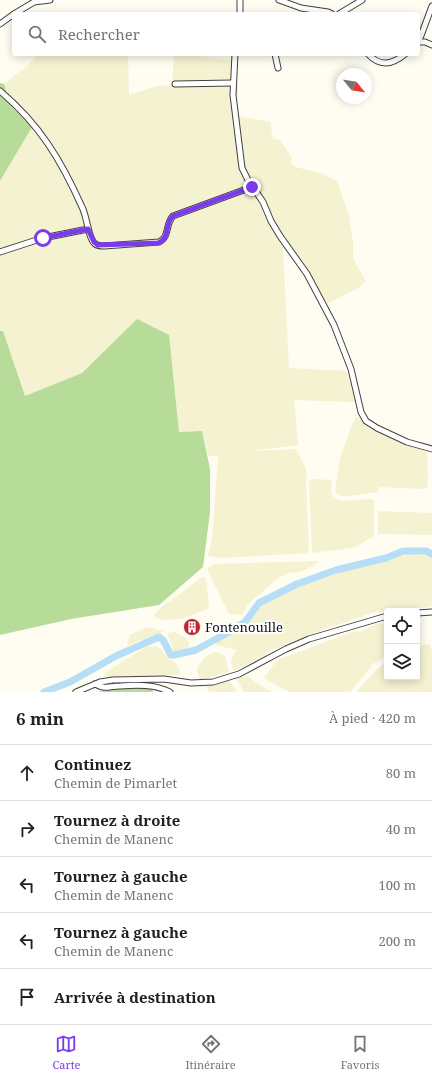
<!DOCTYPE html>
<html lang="fr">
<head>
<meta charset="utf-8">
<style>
  body { margin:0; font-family:"Noto Serif",serif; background:#f2f2f2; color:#202124 }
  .controls { position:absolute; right:12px; bottom:12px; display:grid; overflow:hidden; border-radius:4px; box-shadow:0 2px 10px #0003 }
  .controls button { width:36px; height:36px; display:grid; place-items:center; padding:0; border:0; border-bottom:1px solid #e0e0e0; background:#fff; color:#202124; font:20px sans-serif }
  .compass { position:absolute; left:336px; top:68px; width:36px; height:36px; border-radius:50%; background:#fff; box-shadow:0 2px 10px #0003; rotate:120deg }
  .stop { position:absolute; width:12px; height:12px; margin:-9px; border:3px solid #7c3aed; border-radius:50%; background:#fff }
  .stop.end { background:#7c3aed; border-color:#fff; box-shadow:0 1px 4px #0008 }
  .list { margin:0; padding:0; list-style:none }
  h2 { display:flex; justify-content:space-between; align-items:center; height:52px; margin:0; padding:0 16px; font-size:17px }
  h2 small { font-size:13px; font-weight:400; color:#757577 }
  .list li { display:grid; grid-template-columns:26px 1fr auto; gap:12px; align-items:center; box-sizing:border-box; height:56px; padding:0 16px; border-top:1px solid #e0e0e0 }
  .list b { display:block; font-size:15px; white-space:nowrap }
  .list p { margin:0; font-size:13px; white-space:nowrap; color:#757577 }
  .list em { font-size:13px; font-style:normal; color:#757577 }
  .icon { flex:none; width:22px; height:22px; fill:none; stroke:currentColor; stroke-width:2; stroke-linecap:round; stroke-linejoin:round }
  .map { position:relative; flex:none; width:432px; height:692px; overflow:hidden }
  .search { position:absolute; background:#fff; box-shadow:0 2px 10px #0003; left:12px; right:12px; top:12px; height:44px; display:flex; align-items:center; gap:10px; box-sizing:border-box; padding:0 14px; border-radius:4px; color:#757577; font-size:15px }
  .sheet { height:332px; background:#fff }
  nav { display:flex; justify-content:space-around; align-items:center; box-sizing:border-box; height:56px; border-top:1px solid #e0e0e0; background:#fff; font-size:11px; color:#757577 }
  nav a { display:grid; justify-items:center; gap:2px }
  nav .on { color:#7c3aed }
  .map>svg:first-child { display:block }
  .farmland { fill:#f5f2d1 }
  .forest { fill:#b7db99 }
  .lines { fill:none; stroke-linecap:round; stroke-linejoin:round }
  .river { stroke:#b6def6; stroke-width:7 }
  .minor-casing { stroke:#424242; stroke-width:7 }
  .minor { stroke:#fff; stroke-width:5 }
  .route { stroke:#7c3aed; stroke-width:5 }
  .labels { text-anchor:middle; stroke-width:4; stroke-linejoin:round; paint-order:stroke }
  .poi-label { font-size:13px; fill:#0f0f0f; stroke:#fff; text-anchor:start }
</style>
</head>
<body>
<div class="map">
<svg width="432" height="692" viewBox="0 0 432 692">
  <rect width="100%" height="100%" fill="#fffcf1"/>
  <!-- farmland -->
  <g class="farmland">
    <polygon points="39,54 128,54 129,95 157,86 172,85 174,54 233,60 238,87 237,116 270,122 273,139 280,140 292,158 291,164 295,167 321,173 337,181 349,216 353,243 353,259 366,281 358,288 325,305 283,247 289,368 347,371 355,402 294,400 298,445 253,451 296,449 306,469 307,477 306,482 309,550 307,553 222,558 208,556 212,539 218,456 208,456 202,431 179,432 169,335 137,319 82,373 25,396 3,331 0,331 0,181 32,127 11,106 4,84 28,65"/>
    <polygon points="356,417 359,417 367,428 427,452 428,477 427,487 424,489 379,487 378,492 349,496 341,496 335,492 340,458 353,422"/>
    <polygon points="311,479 332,480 331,491 333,496 337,499 341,501 372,499 374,501 374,536 359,545 351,548 312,553 309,483"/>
    <polygon points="378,511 432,513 432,535 378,534"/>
    <polygon points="420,553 432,557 432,605 430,607 375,612 328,628 272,650 253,662 233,671 231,661 232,657 237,650 216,645 216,642 248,622 261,605 288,589 336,571 398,555"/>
    <polygon points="319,561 316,564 309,568 299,572 289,573 277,579 247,605 243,615 229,614 208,571 208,568 214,564"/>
    <polygon points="202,577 205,577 206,579 209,607 205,610 181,619 162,620 155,617 154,616 158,610"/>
    <polygon points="387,623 387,655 373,664 350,692 289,692 264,678 277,660 355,631 360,632 377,624"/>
    <polygon points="147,627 163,631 162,632 127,646 130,635"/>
    <polygon points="175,632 186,638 189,642 189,648 174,652 167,633"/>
    <polygon points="430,644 432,651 432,692 356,692 377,669 387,662 387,677 417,677 417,646"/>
    <polygon points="156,646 161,649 169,659 175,662 179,668 180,674 177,675 107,677 104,675 109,670 146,647"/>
    <polygon points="217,652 225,656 229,672 200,680 197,670 199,665 204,658 211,653"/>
    <polygon points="248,676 257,683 272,692 244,692 236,678"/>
    <polygon points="227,679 229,681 237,692 209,692 206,686"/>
  </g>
  <!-- forest -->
  <g class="forest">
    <polygon points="0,83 4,84 11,106 32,127 0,181"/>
    <polygon points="137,319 169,335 179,432 202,431 210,469 210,512 203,567 159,605 71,619 0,635 0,331 3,331 25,396 82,373"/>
    <polygon points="150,679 153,692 98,692"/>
  </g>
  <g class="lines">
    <!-- river -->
    <polyline class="river" points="44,692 70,682 116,656 159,637 163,640 171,655 174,655 196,650 229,632 245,622 259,603 297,584 336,570 386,558 403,551 426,551 432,554"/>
    <!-- minor casing -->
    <g class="minor-casing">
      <g id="minor">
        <polyline points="279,0 301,8 328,12 332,14"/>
        <polyline points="14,14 34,2 50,0"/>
        <polyline points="240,14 240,0"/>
        <polyline points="339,14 362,0"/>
        <polyline points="0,24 14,14"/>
        <polyline points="419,41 432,6"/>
        <polyline points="418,42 425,42 432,45"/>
        <polyline points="235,54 233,95 242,168 248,180 263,202 271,221 280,236 307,274 334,325 351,369 361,412 366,421 377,428 407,442 432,449"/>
        <polyline points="275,54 278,68"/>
        <path d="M368 54C380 67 392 65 405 54"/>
        <polyline points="175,84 233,83"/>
        <path d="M0 91C40 125 61 160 82 207 87 216 88 238 95 244 98 246 101 246 104 246L159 242C170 237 165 224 173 216L252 187"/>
        <polyline points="0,252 43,238 88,229"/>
        <polyline points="417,613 432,612"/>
        <path d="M95 684C107 690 108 686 120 686 136 685 155 684 170 692"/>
        <polyline points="76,692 100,682 113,680 164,679 191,683 213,682 239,674 286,649 309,639 387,616"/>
      </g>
    </g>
    <!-- minor -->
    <use href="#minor" class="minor"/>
  </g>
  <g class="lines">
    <!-- route -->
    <path class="route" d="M43 238 88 229 94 242 98 245 158 243C171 238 164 224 173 216L252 187"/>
  </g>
  <!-- icons -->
  <defs>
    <g id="building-disc" transform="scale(0.9)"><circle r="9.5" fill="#c0262e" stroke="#fff"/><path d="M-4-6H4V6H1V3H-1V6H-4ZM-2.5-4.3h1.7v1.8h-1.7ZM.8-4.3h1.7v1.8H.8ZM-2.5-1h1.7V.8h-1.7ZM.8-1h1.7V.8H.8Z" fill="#fff"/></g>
  </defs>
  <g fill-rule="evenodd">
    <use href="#building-disc" x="192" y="627"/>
  </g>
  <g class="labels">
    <!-- poi labels -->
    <g class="poi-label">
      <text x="205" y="632">Fontenouille</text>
    </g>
  </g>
</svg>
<div class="controls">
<button><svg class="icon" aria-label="locate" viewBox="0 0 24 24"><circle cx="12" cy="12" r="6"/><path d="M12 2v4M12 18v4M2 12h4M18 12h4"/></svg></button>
<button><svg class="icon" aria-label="layers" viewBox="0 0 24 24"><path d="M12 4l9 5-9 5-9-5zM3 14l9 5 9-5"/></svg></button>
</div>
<svg class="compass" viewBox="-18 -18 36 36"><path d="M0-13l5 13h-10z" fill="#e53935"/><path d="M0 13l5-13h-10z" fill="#757577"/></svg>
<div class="stop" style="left:43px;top:238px"></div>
<div class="stop end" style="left:252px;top:187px"></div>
<div class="search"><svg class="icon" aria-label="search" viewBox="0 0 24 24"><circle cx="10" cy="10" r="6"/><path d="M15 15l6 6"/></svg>Rechercher</div>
</div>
<section class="sheet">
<h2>6 min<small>À pied · 420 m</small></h2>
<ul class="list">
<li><svg class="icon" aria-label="ahead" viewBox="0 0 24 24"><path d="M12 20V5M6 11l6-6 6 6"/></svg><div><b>Continuez</b><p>Chemin de Pimarlet</p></div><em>80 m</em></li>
<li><svg class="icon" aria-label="right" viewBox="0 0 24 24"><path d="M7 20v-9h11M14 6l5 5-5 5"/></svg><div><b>Tournez à droite</b><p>Chemin de Manenc</p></div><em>40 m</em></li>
<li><svg class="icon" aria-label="left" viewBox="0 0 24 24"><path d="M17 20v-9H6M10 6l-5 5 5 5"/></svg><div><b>Tournez à gauche</b><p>Chemin de Manenc</p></div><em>100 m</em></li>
<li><svg class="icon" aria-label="left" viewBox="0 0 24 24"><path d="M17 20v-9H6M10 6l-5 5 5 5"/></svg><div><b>Tournez à gauche</b><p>Chemin de Manenc</p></div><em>200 m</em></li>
<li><svg class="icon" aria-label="arrive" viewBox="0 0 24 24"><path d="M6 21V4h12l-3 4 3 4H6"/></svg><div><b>Arrivée à destination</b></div></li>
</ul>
</section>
<nav>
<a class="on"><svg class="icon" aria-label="map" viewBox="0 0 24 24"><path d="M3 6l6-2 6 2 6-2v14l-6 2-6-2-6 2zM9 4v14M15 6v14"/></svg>Carte</a>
<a><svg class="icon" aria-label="directions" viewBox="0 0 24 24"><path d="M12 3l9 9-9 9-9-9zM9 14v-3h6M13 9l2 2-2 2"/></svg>Itinéraire</a>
<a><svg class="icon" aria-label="saved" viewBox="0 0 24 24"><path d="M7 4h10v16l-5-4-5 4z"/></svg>Favoris</a>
</nav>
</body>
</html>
